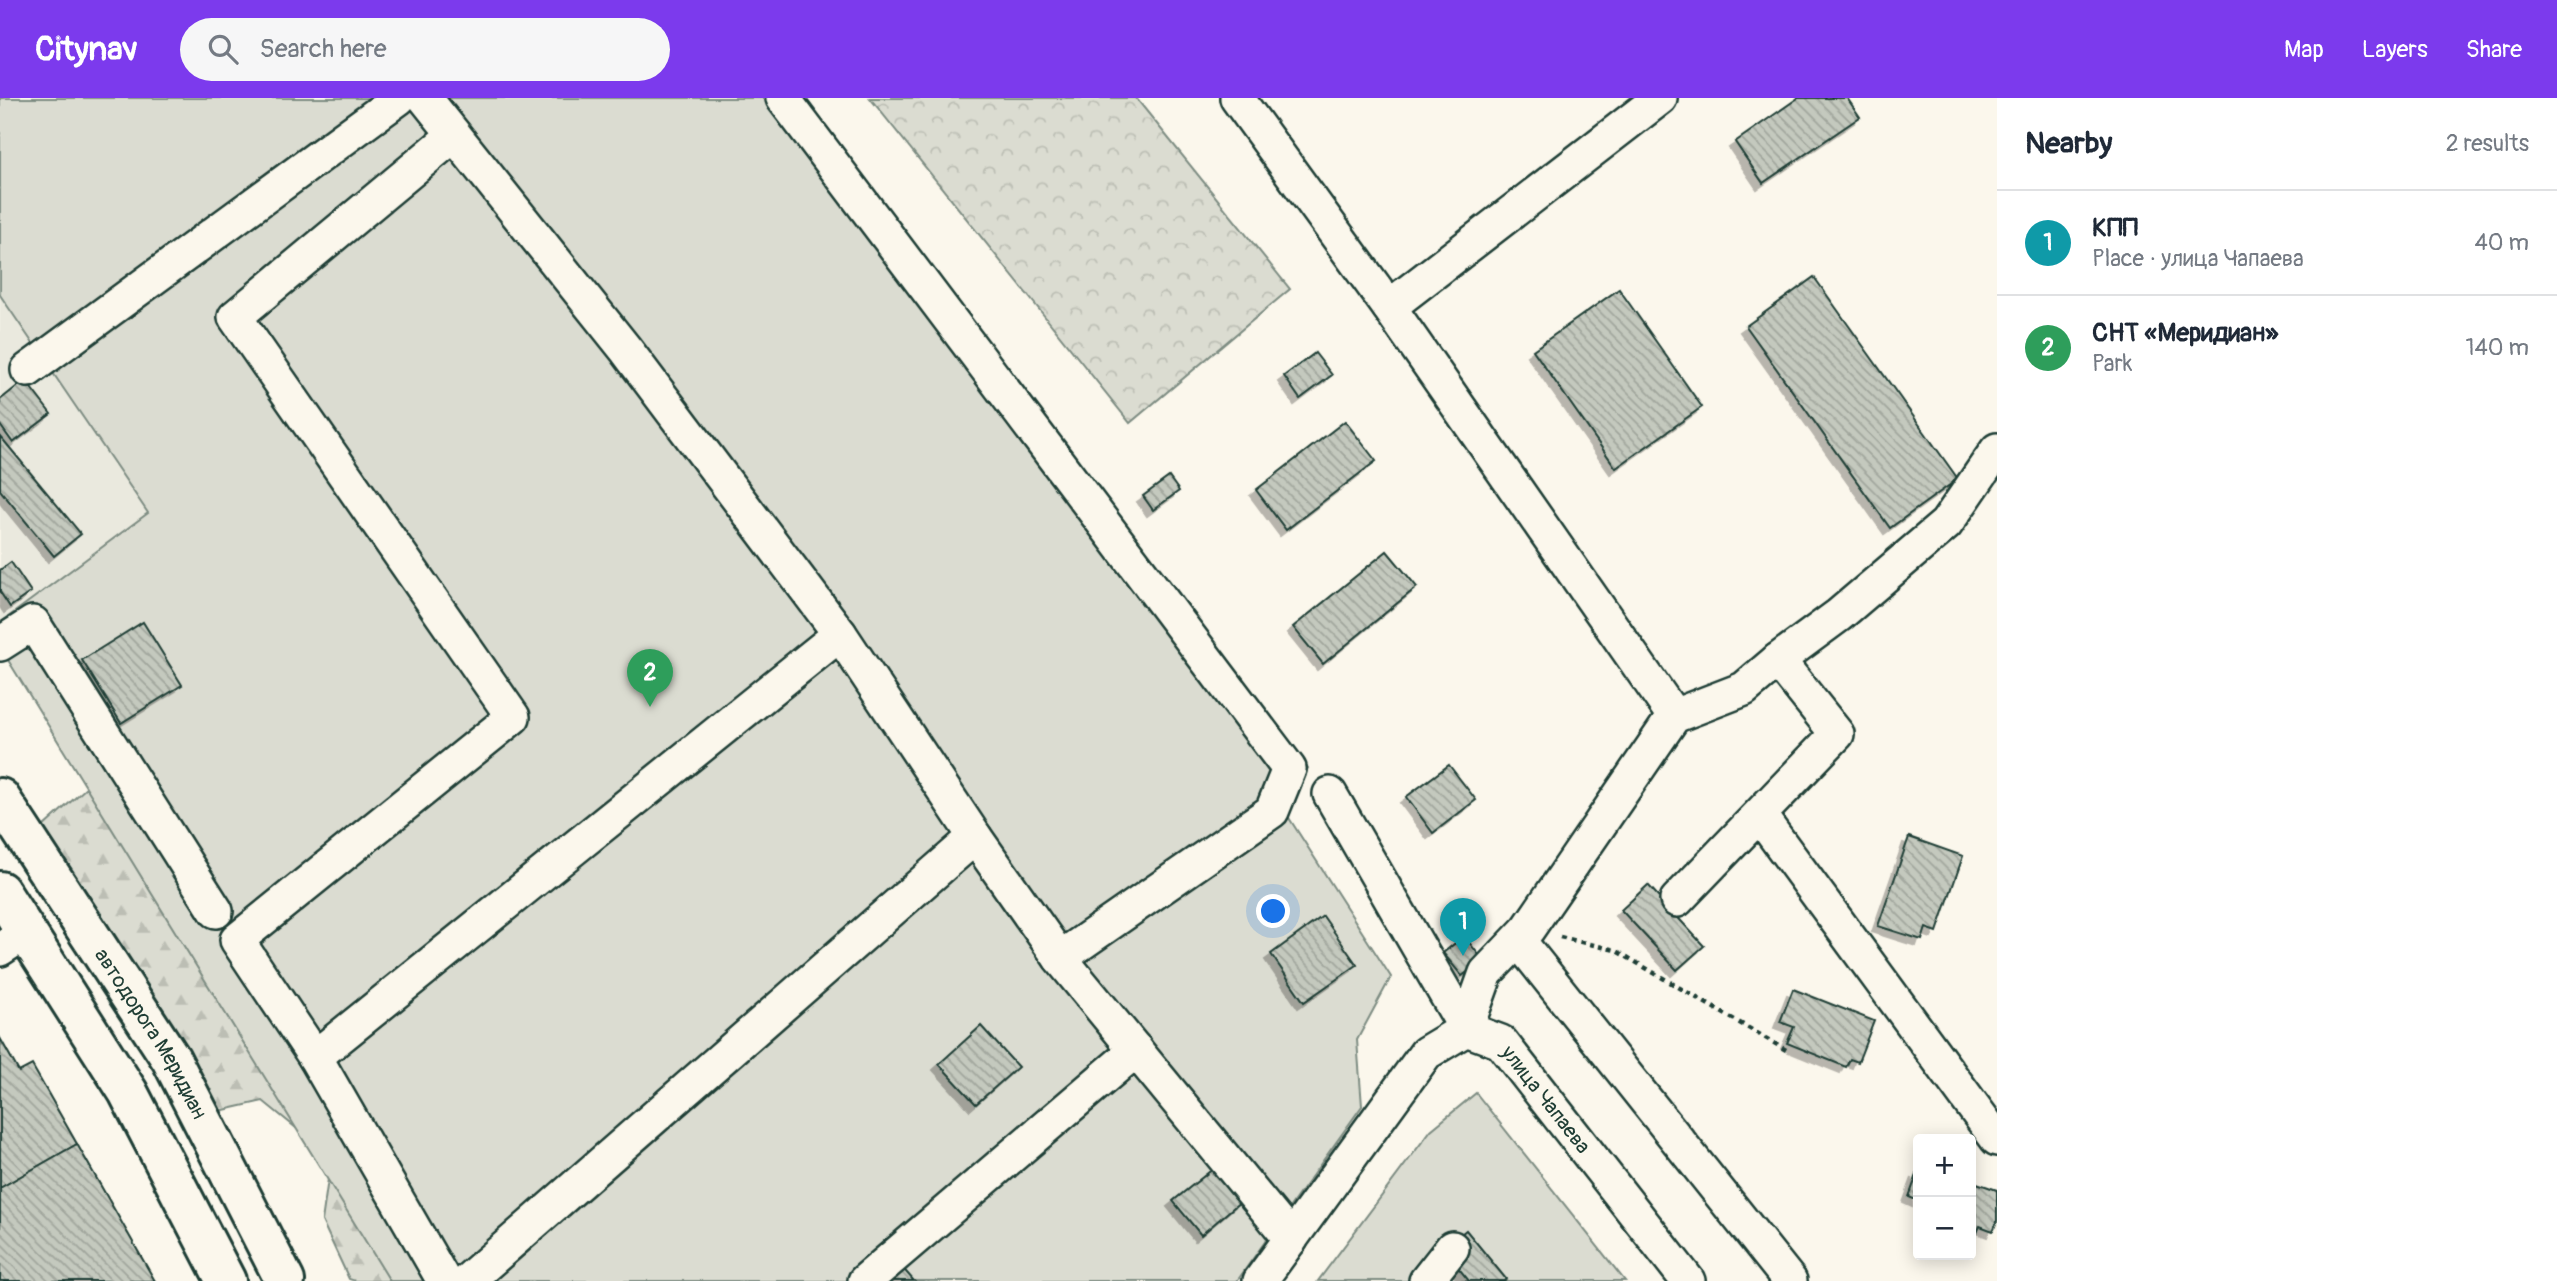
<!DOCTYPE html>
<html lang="en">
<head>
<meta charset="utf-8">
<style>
  body { margin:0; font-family:Pangolin,sans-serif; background:#f6f6f7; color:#1f2937 }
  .controls { position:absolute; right:21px; bottom:21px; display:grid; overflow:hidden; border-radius:7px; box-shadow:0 4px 18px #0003 }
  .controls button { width:63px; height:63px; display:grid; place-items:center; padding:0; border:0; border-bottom:2px solid #e0e1e3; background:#fff; color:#1f2937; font:35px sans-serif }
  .you { position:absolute; left:1274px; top:814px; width:24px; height:24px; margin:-18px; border:5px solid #fff; border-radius:50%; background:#1a73e8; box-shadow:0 0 0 10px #1a73e833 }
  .badge { display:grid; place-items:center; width:46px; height:46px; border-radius:50%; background:#7c3aed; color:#fff; font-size:23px; font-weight:700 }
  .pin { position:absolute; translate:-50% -58px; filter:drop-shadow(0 2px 4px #0008) }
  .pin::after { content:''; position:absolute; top:37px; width:24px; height:21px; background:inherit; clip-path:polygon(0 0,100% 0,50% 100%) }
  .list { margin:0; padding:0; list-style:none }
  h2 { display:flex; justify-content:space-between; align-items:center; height:91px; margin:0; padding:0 28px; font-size:30px }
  h2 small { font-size:23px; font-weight:400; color:#747a83 }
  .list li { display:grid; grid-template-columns:46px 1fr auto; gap:21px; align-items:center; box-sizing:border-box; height:105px; padding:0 28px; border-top:2px solid #e0e1e3 }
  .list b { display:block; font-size:26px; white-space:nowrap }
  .list p { margin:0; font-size:23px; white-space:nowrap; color:#747a83 }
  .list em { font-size:23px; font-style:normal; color:#747a83 }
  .icon { flex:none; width:38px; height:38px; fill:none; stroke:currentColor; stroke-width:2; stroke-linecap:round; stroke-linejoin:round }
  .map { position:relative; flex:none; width:1997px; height:1183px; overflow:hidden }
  header { display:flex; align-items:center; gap:42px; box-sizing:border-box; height:98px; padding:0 35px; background:#7c3aed; color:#fff }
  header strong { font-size:33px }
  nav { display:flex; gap:38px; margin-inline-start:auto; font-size:24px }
  .search { width:490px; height:63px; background:#f6f6f7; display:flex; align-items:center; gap:18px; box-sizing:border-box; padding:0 24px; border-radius:38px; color:#747a83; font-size:26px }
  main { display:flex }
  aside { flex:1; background:#fff }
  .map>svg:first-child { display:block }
  .built { fill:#eae9de }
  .forest { fill:url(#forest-firs); stroke:#7d8c82; stroke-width:2 }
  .park { fill:url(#park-crowns); stroke:#7d8c82; stroke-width:2 }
  .garden { fill:#dbdcd1; stroke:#7d8c82; stroke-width:2 }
  .building { fill:url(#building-back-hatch); stroke:#1f3d34; stroke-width:2; filter:url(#shadow) }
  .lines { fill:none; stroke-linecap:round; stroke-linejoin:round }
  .minor-casing { stroke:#1f3d34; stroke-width:38 }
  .major-casing { stroke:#1f3d34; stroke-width:44 }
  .path { stroke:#1f3d34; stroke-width:4.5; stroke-dasharray:5 5; stroke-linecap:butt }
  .minor { stroke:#fbf7ec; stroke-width:33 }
  .major { stroke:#fbf7ec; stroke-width:38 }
  .labels { text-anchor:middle; stroke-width:7; stroke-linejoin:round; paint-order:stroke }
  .street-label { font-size:21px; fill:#1f3d34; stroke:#fbf7ec }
</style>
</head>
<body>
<header>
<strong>Citynav</strong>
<div class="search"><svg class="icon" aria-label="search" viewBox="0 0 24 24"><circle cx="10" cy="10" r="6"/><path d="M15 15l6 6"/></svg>Search here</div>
<nav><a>Map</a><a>Layers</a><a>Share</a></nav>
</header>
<main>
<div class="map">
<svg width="1997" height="1183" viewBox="0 0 1997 1183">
  <defs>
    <pattern id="forest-firs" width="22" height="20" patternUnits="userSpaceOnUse" patternTransform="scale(1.75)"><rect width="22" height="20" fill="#dbdcd1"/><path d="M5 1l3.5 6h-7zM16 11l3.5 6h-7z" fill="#bcbeb4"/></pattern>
    <pattern id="park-crowns" width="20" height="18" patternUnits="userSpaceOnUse" patternTransform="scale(1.75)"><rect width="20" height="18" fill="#dbdcd1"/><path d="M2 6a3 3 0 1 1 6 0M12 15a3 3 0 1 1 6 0" fill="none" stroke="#bcbeb4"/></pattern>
    <pattern id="building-back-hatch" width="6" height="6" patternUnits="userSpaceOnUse" patternTransform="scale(1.75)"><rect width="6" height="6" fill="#c4c9be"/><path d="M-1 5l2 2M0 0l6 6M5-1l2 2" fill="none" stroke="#9fa49b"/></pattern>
    <filter id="shadow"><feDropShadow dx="-6" dy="6" stdDeviation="0" flood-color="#0004"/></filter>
  </defs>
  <rect width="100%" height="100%" fill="#fbf7ec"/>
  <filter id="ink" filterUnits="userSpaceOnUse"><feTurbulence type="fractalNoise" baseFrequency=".0143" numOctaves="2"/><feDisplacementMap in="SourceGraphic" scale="14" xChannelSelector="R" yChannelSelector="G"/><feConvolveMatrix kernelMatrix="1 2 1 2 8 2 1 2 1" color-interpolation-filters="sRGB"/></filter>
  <g filter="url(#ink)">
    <!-- built -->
    <polygon class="built" points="0,197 149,415 0,525"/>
    <!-- forest -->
    <polygon class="forest" points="87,689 416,1183 355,1183 349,1181 322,1123 329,1074 307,1039 263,1003 219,1013 43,729"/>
    <!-- park -->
    <polygon class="park" points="870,0 1136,0 1290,191 1130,325"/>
    <!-- garden -->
    <g class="garden">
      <polygon points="0,0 797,0 1308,670 1282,709 1391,879 1357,942 1362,1008 1237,1183 390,1183 0,549 0,525 148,415 0,197"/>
      <polygon points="1476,995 1625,1183 1318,1183 1431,1032"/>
    </g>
    <!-- building -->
    <g class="building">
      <polygon points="1798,0 1847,0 1860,19 1763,85 1735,44"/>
      <polygon points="1814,179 1958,381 1890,430 1746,228"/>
      <polygon points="1619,191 1702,309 1616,370 1533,252"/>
      <polygon points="1315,255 1332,277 1300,301 1284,278"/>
      <polygon points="25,282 51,316 13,345 0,327 0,302"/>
      <polygon points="1345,323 1376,363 1286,432 1256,392"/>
      <polygon points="0,338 81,436 54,458 0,392"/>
      <polygon points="1169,379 1179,393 1153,412 1143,398"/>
      <polygon points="1387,453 1417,489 1323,566 1293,529"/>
      <polygon points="11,464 31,494 10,509 0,494 0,472"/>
      <polygon points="143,524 182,587 121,625 82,562"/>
      <polygon points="1449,667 1476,702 1433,735 1406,699"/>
      <polygon points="1909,739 1963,758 1937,834 1926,830 1922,842 1878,828"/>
      <polygon points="1648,787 1704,848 1677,872 1621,812"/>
      <polygon points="1323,818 1357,867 1304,904 1271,856"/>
      <polygon points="1464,838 1483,862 1462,878 1443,855"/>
      <polygon points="1793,891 1874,923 1858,964 1850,961 1846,969 1787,945 1794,929 1780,924"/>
      <polygon points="981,928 1018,969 976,1006 939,966"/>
      <polygon points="0,940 19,974 32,967 77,1046 0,1090"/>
      <polygon points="77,1046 155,1183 0,1183 0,1090"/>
      <polygon points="1214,1070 1241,1103 1201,1137 1173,1103"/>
      <polygon points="1918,1074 1918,1103 1909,1099"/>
      <polygon points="1971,1083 1997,1092 1997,1123 1993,1133 1980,1128 1975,1139 1971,1138"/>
      <polygon points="1466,1132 1506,1181 1504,1183 1469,1183 1443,1151"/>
      <polygon points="900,1167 914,1183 881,1183"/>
    </g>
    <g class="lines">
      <!-- minor casing -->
      <g class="minor-casing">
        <g id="minor">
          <polyline points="425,0 627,253 840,536 975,739 1060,860 1291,1141"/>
          <polyline points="783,0 1289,671 1272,713 1060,860"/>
          <polyline points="1237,0 1389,209 1674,618"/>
          <polyline points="1389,209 1660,0"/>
          <polyline points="28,272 399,0"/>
          <polyline points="0,546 33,525 216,813"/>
          <polyline points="1330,696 1466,931"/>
          <polyline points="1760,718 1997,1041"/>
          <polyline points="1677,802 1837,636 1778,562"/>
          <polyline points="1519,843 1790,1183"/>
          <polyline points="0,851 26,834"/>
          <polyline points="1466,931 1486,875 1528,831 1674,618 1744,591 1778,562 1839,517 1946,426 1997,352"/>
          <polyline points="315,959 840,536"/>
          <polyline points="444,1183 315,959 237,842 513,619 235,219 454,37"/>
          <polyline points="467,1183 975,739"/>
          <polyline points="865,1183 1136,952"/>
          <path id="s1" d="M1260 1183 1426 955 1466 931 1501 944 1688 1183"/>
          <polyline points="1426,1183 1452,1150"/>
        </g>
      </g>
      <!-- major casing -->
      <g class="major-casing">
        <g id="major">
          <path id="s2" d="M0 700 171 961 285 1183"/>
          <polyline points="0,793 128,994 226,1183"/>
        </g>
      </g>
      <!-- path -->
      <polyline class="path" points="1560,839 1615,852 1786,952"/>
      <!-- minor -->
      <use href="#minor" class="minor"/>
      <!-- major -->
      <use href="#major" class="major"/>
    </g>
  </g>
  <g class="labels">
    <!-- street labels -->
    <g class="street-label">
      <text dy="7" stroke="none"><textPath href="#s2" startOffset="280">автодорога Меридиан</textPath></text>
      <text dy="7" stroke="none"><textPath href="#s1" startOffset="439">улица Чапаева</textPath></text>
    </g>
  </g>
</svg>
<div class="controls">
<button>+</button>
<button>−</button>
</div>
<div class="you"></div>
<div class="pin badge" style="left:1463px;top:858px;background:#0f9aa8">1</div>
<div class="pin badge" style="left:650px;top:609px;background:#2e9e5b">2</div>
</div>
<aside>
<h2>Nearby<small>2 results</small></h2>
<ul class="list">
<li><span class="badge" style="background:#0f9aa8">1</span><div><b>КПП</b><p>Place · улица Чапаева</p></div><em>40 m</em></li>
<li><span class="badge" style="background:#2e9e5b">2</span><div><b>СНТ «Меридиан»</b><p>Park</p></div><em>140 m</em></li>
</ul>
</aside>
</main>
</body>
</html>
